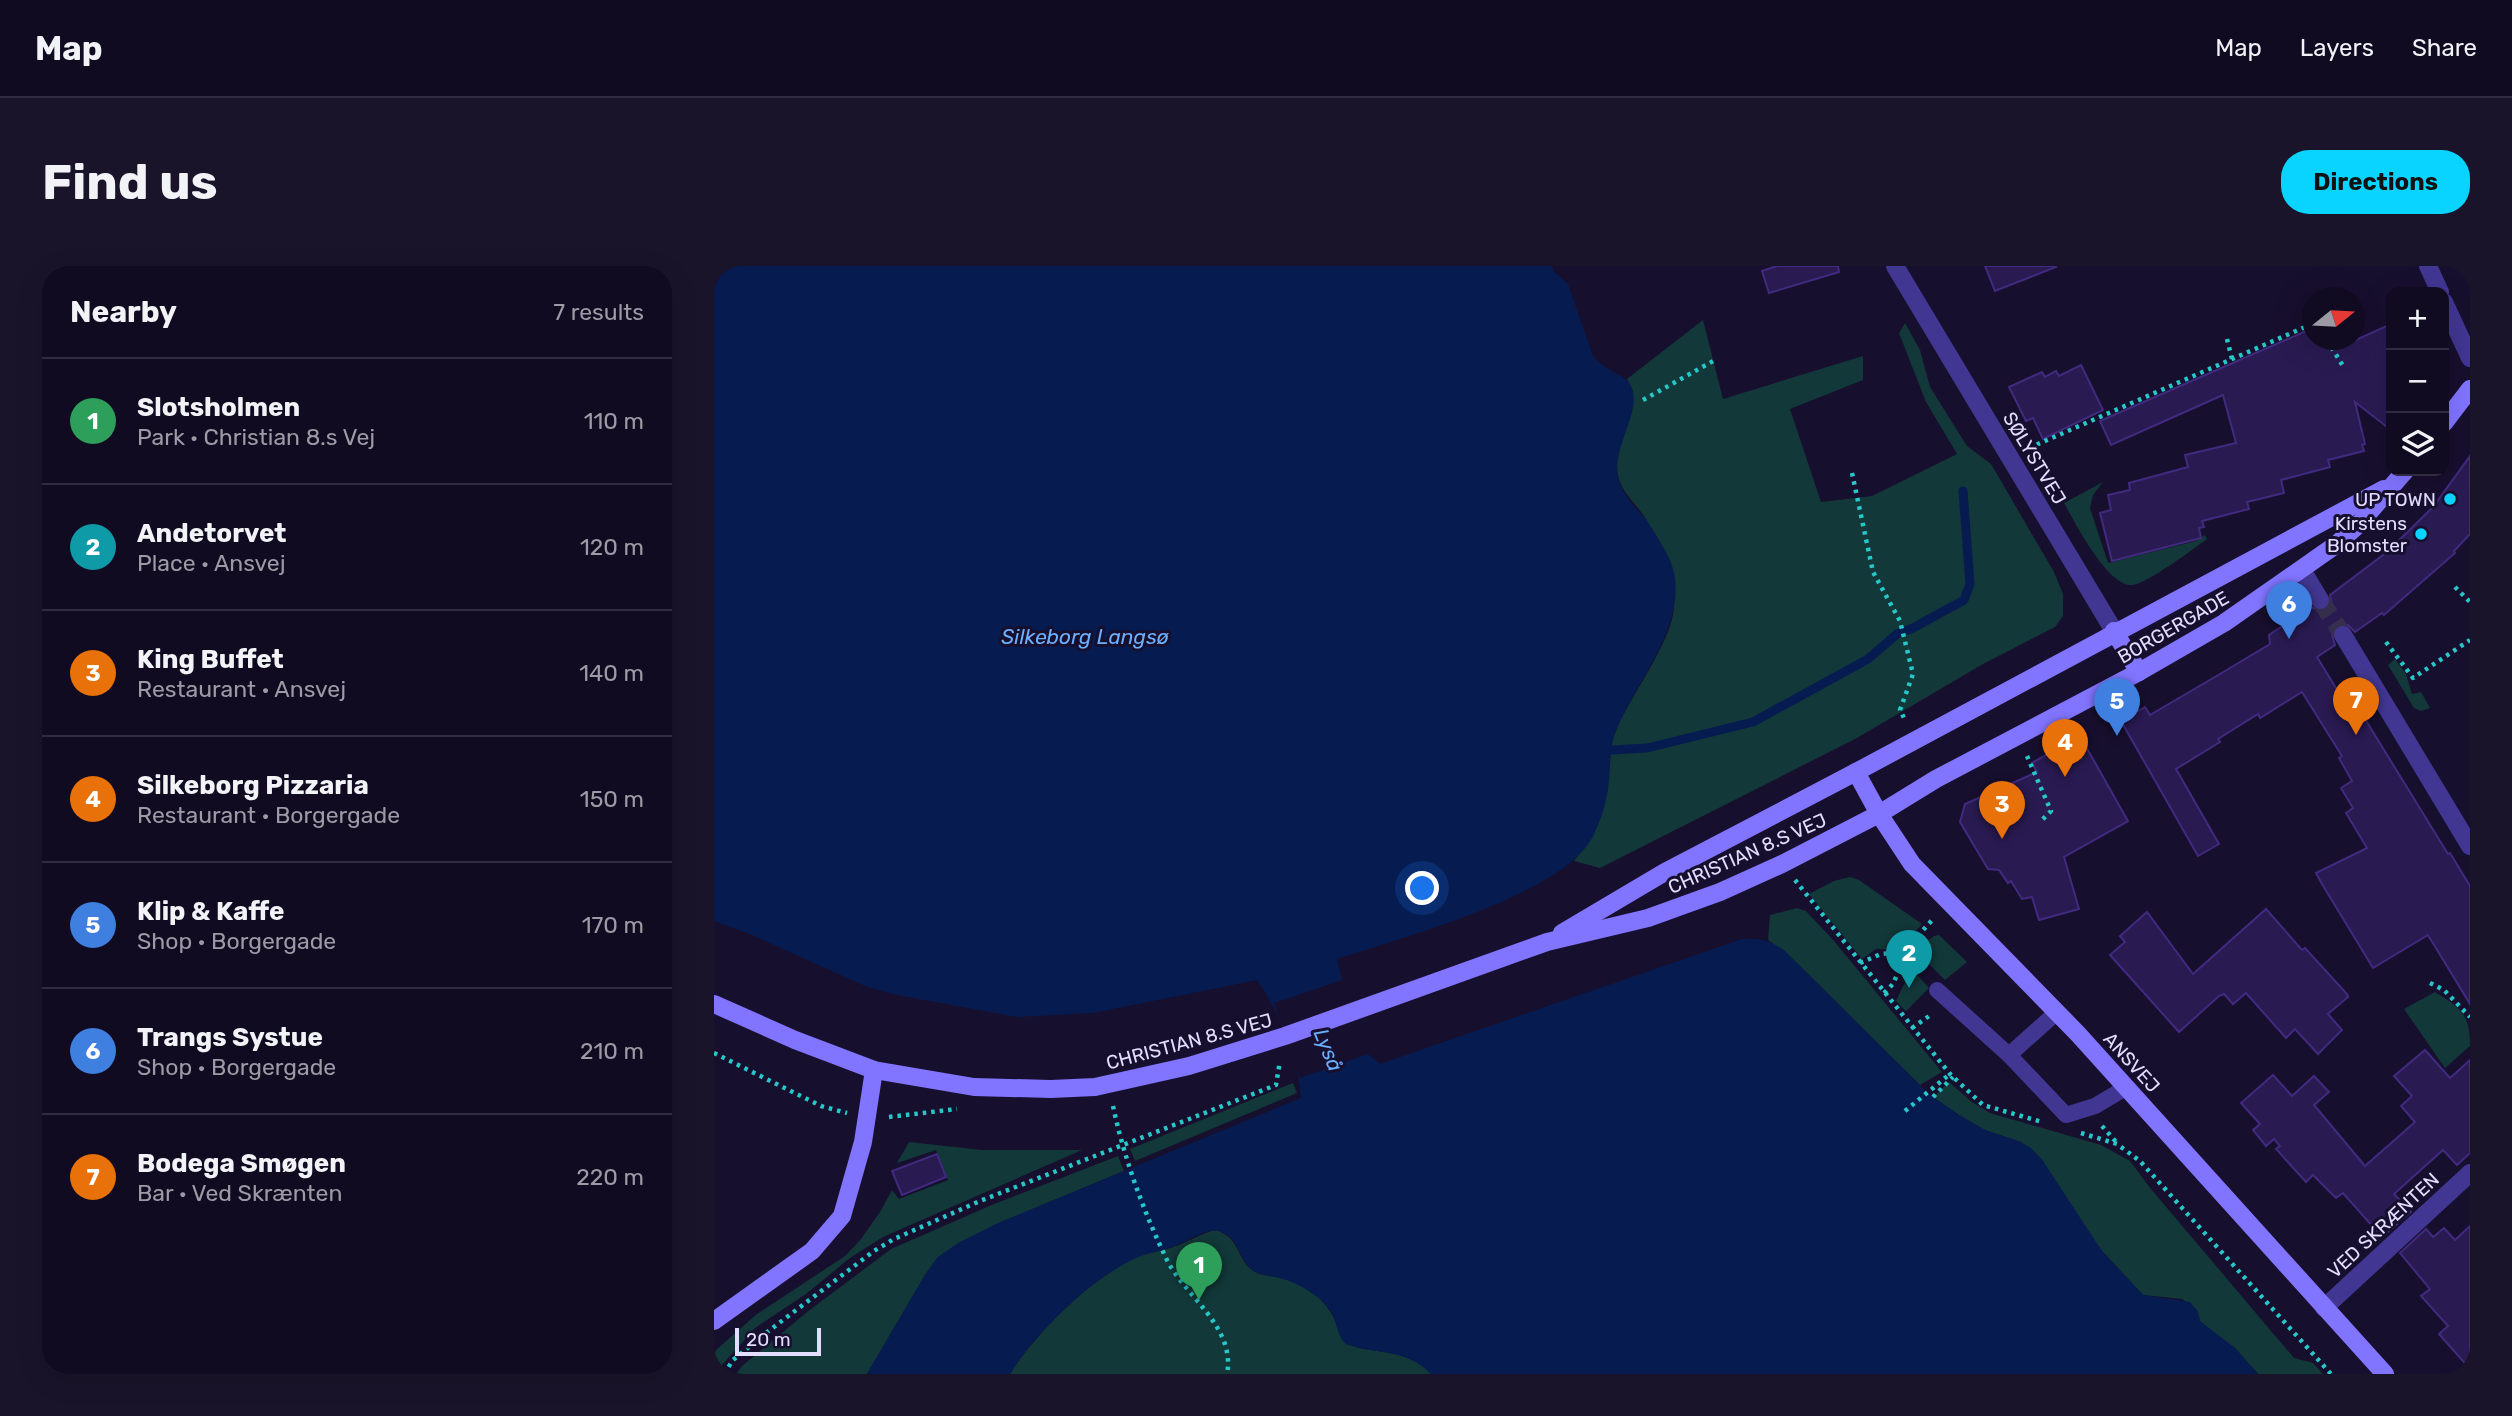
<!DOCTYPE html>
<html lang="en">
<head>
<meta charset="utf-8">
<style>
  body { margin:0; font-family:Rubik,sans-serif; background:#1a142a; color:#f1f3f6 }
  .controls { position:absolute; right:21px; top:21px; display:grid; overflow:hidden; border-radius:14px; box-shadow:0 7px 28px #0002 }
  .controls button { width:63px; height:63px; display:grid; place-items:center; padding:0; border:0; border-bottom:2px solid #302b40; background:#110b22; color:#f1f3f6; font:35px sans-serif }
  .compass { position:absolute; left:1588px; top:21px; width:63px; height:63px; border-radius:50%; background:#110b22; box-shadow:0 7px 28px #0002; rotate:72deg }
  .scale { position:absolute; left:21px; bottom:18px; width:86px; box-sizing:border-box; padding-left:7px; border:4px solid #e3ddff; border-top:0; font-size:19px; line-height:24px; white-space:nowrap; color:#e3ddff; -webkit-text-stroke:5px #170f2e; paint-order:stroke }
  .you { position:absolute; left:709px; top:623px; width:24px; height:24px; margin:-18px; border:5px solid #fff; border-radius:50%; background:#1a73e8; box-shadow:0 0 0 10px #1a73e833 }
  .badge { display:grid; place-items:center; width:46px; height:46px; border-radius:50%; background:#09d4ff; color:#fff; font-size:23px; font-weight:700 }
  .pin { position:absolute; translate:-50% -58px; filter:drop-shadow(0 2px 4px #0008) }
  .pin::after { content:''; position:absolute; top:37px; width:24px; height:21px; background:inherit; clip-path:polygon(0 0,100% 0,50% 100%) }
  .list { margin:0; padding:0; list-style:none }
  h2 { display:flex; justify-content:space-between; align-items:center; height:91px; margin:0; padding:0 28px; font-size:30px }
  h2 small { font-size:23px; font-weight:400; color:#9c9ba5 }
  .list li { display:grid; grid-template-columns:46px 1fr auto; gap:21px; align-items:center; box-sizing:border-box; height:126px; padding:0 28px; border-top:2px solid #302b40 }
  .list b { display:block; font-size:26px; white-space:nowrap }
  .list p { margin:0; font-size:23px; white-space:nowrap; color:#9c9ba5 }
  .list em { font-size:23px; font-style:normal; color:#9c9ba5 }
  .icon { flex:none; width:38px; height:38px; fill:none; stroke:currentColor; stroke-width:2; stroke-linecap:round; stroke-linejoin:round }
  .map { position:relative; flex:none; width:1756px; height:1108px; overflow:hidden; border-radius:28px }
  header { display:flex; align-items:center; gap:42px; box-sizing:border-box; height:98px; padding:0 35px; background:#110b22; border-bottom:2px solid #302b40 }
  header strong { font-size:33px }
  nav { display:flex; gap:38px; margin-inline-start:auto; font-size:24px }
  .intro { display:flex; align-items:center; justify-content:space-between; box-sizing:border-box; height:168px; padding:0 42px }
  h1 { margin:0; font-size:49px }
  .button { padding:18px 32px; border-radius:28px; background:#09d4ff; color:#111; font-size:24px; font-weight:700 }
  main { display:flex; gap:42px; padding:0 42px }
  aside { flex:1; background:#110b22; border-radius:28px; box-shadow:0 7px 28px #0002 }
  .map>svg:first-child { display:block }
  .green { fill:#123839 }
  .water { fill:#061c51 }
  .pier { fill:#170f2e }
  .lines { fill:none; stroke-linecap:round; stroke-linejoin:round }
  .stream { stroke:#061c51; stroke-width:9 }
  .building { fill:#291a51; stroke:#412a7f; stroke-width:2 }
  .street-tunnel { stroke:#362e4d; stroke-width:18; stroke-dasharray:18 9; stroke-linecap:butt }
  .path { stroke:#26c8ca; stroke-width:4.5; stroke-dasharray:3.5 5; stroke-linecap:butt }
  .lane { stroke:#413691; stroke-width:16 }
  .street { stroke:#413691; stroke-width:18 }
  .secondary { stroke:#8174ff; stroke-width:18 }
  .poi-dot { fill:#09d4ff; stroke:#170f2e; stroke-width:2.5 }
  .labels { text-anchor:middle; stroke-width:6; stroke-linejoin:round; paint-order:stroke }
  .street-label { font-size:19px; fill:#e3ddff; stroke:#170f2e }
  .poi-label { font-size:19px; fill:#e3ddff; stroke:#170f2e; text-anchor:end }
  .water-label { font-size:21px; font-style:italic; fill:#6bafff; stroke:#170f2e }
</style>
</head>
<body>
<header>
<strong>Map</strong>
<nav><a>Map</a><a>Layers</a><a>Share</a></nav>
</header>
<div class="intro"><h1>Find us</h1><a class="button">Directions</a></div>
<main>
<aside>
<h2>Nearby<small>7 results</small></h2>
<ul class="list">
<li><span class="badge" style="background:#2e9e5b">1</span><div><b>Slotsholmen</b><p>Park · Christian 8.s Vej</p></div><em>110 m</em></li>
<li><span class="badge" style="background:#0f9aa8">2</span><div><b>Andetorvet</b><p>Place · Ansvej</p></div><em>120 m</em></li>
<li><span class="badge" style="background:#e8710a">3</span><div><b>King Buffet</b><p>Restaurant · Ansvej</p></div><em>140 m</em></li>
<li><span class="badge" style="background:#e8710a">4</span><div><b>Silkeborg Pizzaria</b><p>Restaurant · Borgergade</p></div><em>150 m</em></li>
<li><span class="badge" style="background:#3f7fe0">5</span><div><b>Klip &amp; Kaffe</b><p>Shop · Borgergade</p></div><em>170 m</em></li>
<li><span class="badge" style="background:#3f7fe0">6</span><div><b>Trangs Systue</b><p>Shop · Borgergade</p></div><em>210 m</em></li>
<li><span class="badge" style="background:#e8710a">7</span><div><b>Bodega Smøgen</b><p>Bar · Ved Skrænten</p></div><em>220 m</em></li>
</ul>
</aside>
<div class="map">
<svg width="1756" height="1108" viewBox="0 0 1756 1108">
  <rect width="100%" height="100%" fill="#170f2e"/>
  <!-- green -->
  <g class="green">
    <path d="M989 54 1009 133 1149 90V114L1076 143 1107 236 1158 230 1243 188 1212 136 1185 67 1191 57 1206 84 1216 121 1253 180 1277 198 1340 306 1349 328V350L1341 361 1269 398 1143 472 886 602 860 595C882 566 891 543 895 508 897 494 896 478 901 466 915 432 959 374 960 341 960 332 940 269 935 259 925 237 903 227 903 200 902 170 931 141 913 113Z"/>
    <path d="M1389 216 1379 229 1376 242 1394 297 1482 275 1491 269 1493 273C1479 283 1433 318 1418 319 1394 321 1360 255 1350 237Z"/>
    <polygon points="1681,393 1692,408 1698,428 1707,426 1716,442 1707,445 1700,442 1674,399"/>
    <polygon points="1136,611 1145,614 1208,658 1185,684 1162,683 1148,693 1095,628 1120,615"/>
    <polygon points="1083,642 1092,645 1120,675 1228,806 1206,819 1071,686 1054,674 1056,649"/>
    <polygon points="1225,669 1253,696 1231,714 1201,684 1220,670"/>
    <polygon points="1191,695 1215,722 1192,745 1182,735 1191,716 1189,701"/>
    <path d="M1721 726C1747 742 1756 748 1756 780L1731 802 1690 743Z"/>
    <polygon points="1235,816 1258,836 1276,847 1387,879 1416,895 1437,923 1580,1092 1599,1097 1609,1108 1544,1108 1521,1082 1493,1062 1486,1055 1483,1044 1468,1033 1429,1029 1388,985 1307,876 1271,864 1245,849 1219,831"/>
    <polygon points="579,817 583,827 421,895 416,883"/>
    <polygon points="195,876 268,884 368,884 169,971 136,992 92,1028 41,1062 0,1108 0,1088 3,1083 43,1048 131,990 147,973 166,946 178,924 185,933 234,914 222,884 183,897"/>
    <polygon points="404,890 410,905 282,958 224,991 211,1009 153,1108 22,1108 28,1100 93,1046 177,983 280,938"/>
    <path d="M502 964C526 972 522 991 538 1004 547 1011 560 1009 570 1013 608 1025 618 1044 632 1078 663 1089 693 1082 717 1108H296C321 1068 377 1012 421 992 434 986 449 985 462 980 476 975 488 967 502 964Z"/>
  </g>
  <!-- water -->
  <path class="water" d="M0 0H838L840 6 854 18 879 90C890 104 911 109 916 118 932 146 891 186 907 220 913 235 926 245 935 258 942 268 948 279 954 290 983 348 922 414 902 465 893 486 898 512 892 533 890 545 885 557 880 568 854 628 684 673 623 693L628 714 654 788 666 798 1028 673C1047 672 1056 675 1071 685L1216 829 1245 849 1271 864 1307 876 1317 882 1329 895 1388 985 1429 1029 1476 1036 1483 1044 1486 1055 1521 1082 1544 1108H717C693 1082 663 1089 632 1078 619 1066 626 1046 602 1030 592 1023 581 1016 569 1013 558 1009 543 1010 535 1001 526 990 523 973 510 967 496 959 478 973 465 978 451 985 434 986 420 993 374 1015 322 1066 296 1108H153L211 1009 224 991 244 977 282 958 587 832C585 793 565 745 543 714L379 747 303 751 183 729 151 720 36 668 0 655Z"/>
  <!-- pier -->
  <polygon class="pier" points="628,714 654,788 586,812 560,737"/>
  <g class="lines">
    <!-- stream -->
    <polyline class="stream" points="898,484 933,482 1039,456 1154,393 1183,368 1199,362 1250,334 1256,318 1249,225"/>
  </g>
  <!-- building -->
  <g class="building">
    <polygon points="1063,0 1124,0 1125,6 1055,27 1048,5"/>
    <polygon points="1271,0 1341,0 1342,1 1281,25"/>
    <polygon points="1677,58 1677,164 1641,136 1651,178 1648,179 1650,185 1614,194 1616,201 1567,214 1570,227 1533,236 1535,243 1488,255 1490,261 1485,262 1487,272 1398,295 1386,247 1397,244 1394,229 1416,224 1415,217 1474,201 1471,189 1522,177 1509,129 1397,179 1386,155 1599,62 1599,74 1642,74"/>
    <polygon points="1367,99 1389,144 1329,173 1319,152 1312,155 1295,121 1328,106 1331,111 1342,105 1345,110"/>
    <polygon points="1756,190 1756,268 1740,285 1741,287 1670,349 1668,347 1641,366 1634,359 1623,360 1618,369 1621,379 1603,391 1644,458 1651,453 1734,588 1736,587 1756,620 1756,738 1714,669 1659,702 1608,618 1602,607 1653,582 1632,547 1639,542 1627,522 1638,515 1625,492 1628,490 1588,426 1546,452 1544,448 1504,473 1506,476 1462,503 1505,578 1484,590 1407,455 1431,441 1436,449 1511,405 1556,378 1555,369 1597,341 1606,345 1612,343 1617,334 1616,329 1673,286 1719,241"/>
    <polygon points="1366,470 1414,555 1350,591 1365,643 1325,654 1318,631 1308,633 1297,615 1294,617 1285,604 1274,603 1246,556 1251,538 1323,506 1318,497"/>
    <polygon points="1552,643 1588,684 1591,682 1633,728 1634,731 1614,748 1628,764 1604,788 1581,763 1572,772 1532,727 1519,738 1510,728 1505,730 1465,766 1396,689 1411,676 1406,670 1433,646 1479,708"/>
    <polygon points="1711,784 1736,812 1756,794 1756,887 1743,899 1729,884 1680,928 1697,946 1668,971 1629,927 1622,932 1599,909 1592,916 1562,883 1566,880 1560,873 1552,880 1539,864 1546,858 1527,837 1559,809 1578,830 1600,810 1615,826 1600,839 1651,900 1701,856 1687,840 1698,830 1680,810"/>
    <polygon points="223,888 232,911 188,929 178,905"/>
    <polygon points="1756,960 1756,1103 1725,1068 1734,1060 1707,1030 1716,1023 1686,987 1712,963 1719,971 1730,962 1741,974"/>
  </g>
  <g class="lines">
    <!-- street-tunnel -->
    <polyline class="street-tunnel" points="1606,334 1629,369"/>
    <!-- path -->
    <g class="path">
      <polyline points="1513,73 1518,93"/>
      <polyline points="1613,74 1629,100"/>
      <polyline points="929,134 1001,94"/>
      <polyline points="1315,182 1598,58"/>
      <polyline points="1138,207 1159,306 1186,355 1199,408 1186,444 1191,454"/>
      <polyline points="1741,321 1756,336"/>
      <polyline points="1672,376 1699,412 1756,374"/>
      <polyline points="1313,490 1337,545 1327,555"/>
      <polyline points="1081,614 1236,808 1269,839 1328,856"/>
      <polyline points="1146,697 1167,688 1189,686 1210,709"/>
      <polyline points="1716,717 1730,724 1756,751"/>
      <polyline points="1170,727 1179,718 1185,704 1189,686 1220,652"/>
      <polyline points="1198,762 1218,748"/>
      <polyline points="0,787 107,840 133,847"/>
      <polyline points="1219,831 1239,811"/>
      <path d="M399 840C410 892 429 944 452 992 470 1030 522 1060 513 1108"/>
      <polyline points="1191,845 1236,808"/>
      <polyline points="175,851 243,843"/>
      <polyline points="1388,860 1403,877"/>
      <polyline points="1367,867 1403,878 1426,895 1617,1108"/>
      <polyline points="10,1108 19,1094 48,1070 160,985 180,973 266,935 562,819 566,795"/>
    </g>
    <!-- lane -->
    <g class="lane">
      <polyline points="1223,724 1295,789 1352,849 1381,840 1413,821"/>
      <polyline points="1295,789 1343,746"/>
    </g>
    <!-- street -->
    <g class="street">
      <polyline points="1181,0 1400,365"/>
      <polyline points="1714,0 1726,26"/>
      <polyline points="1730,36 1756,92"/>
      <polyline points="1588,304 1606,334"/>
      <polyline points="1629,369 1756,580"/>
      <polyline points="1610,1042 1756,907"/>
    </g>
    <!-- secondary -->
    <g class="secondary">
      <polyline points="1730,157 1756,123"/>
      <polyline points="1400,365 1425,406"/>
      <polyline points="1142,506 1165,548 1198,598 1364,768 1671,1108"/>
      <polyline points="848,667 951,606 1142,506 1670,223"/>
      <polyline points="0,738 81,774 160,804 260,821 337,823 381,821 475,800 571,770 833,676 934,652 1006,626 1068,598 1165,548 1222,513 1425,406 1510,357 1623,278 1645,258 1691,205"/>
      <polyline points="0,1055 98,985 128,950 149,876 160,804"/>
    </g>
  </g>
  <!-- markers -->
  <g class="poi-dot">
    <circle cx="1736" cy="233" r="7"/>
    <circle cx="1707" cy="268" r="7"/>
  </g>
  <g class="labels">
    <!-- street labels -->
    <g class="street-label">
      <text transform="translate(1321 192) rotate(59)" y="7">SØLYSTVEJ</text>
      <text transform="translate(1459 361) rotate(-30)" y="7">BORGERGADE</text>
      <text transform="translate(1033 587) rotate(-24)" y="7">CHRISTIAN 8.S VEJ</text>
      <text transform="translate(475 775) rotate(-15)" y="7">CHRISTIAN 8.S VEJ</text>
      <text transform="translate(1418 796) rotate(48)" y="7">ANSVEJ</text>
      <text transform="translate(1669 959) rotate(-43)" y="7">VED SKRÆNTEN</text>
    </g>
    <!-- poi labels -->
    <g class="poi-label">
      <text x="1722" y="240">UP TOWN</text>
      <text x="1693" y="264">Kirstens<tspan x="1693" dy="22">Blomster</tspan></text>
    </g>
    <!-- water labels -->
    <g class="water-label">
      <text x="371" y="378">Silkeborg Langsø</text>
      <text transform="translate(614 784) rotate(68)" y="7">Lyså</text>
    </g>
  </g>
</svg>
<div class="controls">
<button>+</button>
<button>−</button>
<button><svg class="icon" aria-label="layers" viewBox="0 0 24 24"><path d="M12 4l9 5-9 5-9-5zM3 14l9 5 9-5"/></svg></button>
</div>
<svg class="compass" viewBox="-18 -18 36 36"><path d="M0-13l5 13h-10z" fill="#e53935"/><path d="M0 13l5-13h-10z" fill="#9c9ba5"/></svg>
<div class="scale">20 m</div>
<div class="you"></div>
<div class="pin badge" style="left:485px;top:1034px;background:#2e9e5b">1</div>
<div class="pin badge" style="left:1195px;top:722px;background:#0f9aa8">2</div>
<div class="pin badge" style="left:1288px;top:573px;background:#e8710a">3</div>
<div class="pin badge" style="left:1351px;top:511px;background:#e8710a">4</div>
<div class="pin badge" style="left:1403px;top:470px;background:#3f7fe0">5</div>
<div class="pin badge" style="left:1575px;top:373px;background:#3f7fe0">6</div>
<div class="pin badge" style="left:1642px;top:469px;background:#e8710a">7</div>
</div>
</main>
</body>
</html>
